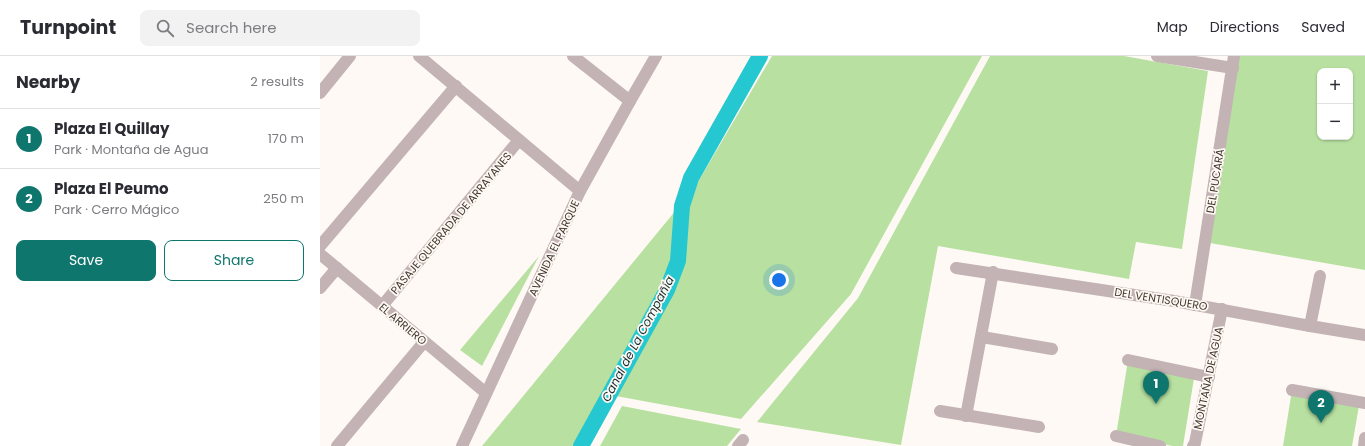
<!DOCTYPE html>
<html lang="en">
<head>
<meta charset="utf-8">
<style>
  body { margin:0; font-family:Poppins,sans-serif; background:#f2f2f3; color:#2b2b33 }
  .controls { position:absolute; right:12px; top:12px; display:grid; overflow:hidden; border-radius:8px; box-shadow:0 1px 3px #0004 }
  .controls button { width:36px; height:36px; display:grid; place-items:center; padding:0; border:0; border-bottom:1px solid #e1e1e2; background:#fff; color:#2b2b33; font:20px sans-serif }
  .you { position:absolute; left:459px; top:224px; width:14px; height:14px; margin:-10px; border:3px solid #fff; border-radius:50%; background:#1a73e8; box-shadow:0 0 0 6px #1a73e833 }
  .badge { display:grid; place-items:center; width:26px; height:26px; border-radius:50%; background:#0f766e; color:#fff; font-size:13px; font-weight:700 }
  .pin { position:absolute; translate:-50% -33px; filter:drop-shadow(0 1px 2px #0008) }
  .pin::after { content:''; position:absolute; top:21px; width:14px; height:12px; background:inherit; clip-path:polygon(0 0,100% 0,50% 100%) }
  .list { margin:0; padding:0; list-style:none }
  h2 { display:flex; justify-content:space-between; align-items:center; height:52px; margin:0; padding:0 16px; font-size:17px }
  h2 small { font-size:13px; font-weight:400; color:#7c7c81 }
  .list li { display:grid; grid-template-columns:26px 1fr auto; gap:12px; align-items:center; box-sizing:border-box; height:60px; padding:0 16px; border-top:1px solid #e1e1e2 }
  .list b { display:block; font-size:15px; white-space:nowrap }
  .list p { margin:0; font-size:13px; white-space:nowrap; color:#7c7c81 }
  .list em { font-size:13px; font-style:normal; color:#7c7c81 }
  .actions { display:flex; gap:8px; padding:12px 16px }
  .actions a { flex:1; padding:9px 0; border:1px solid #0f766e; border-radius:8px; text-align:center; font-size:14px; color:#0f766e }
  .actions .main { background:#0f766e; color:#fff }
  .icon { flex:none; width:22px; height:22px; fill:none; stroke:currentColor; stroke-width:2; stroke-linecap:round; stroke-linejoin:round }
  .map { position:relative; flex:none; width:1045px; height:390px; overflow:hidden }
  header { display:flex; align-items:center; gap:24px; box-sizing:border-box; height:56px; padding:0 20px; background:#fff; border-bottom:1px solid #e1e1e2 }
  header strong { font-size:19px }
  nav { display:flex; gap:22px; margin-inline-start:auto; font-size:14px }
  .search { width:280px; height:36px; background:#f2f2f3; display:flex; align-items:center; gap:10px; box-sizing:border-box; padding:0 14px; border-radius:8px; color:#7c7c81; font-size:15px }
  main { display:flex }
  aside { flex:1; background:#fff }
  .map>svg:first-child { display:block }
  .green { fill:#b8e1a1; fill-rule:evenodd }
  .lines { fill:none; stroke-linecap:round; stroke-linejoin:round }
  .canal { stroke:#25c7d0; stroke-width:16 }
  .minor { stroke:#c3b3b4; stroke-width:12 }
  .labels { text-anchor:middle; stroke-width:3.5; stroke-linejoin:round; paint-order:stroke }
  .street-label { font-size:11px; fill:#433930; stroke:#fef9f4 }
  .water-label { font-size:12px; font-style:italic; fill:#162e30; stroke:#fef9f4 }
</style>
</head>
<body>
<header>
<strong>Turnpoint</strong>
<div class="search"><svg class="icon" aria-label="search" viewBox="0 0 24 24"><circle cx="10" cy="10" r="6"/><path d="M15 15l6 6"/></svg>Search here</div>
<nav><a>Map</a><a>Directions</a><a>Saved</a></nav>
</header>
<main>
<aside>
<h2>Nearby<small>2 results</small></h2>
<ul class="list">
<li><span class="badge">1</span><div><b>Plaza El Quillay</b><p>Park · Montaña de Agua</p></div><em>170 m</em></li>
<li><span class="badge">2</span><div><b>Plaza El Peumo</b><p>Park · Cerro Mágico</p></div><em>250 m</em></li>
</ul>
<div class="actions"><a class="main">Save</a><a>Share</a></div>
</aside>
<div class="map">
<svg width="1045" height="390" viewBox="0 0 1045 390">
  <rect width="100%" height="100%" fill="#fef9f4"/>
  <!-- green -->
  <g class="green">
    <polygon points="452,0 662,0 531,238 421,363 285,338 256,390 162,390 375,131"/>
    <polygon points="670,0 804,0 888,15 862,193 816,186 809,223 618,190 581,389 437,366 538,242"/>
    <path d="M918 0H1045V214L890 187ZM1000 15H1030V81H1000Z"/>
    <polygon points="219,200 162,310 140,294"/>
    <polygon points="808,304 875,316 863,390 853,390 796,380"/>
    <polygon points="972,334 1040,344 1032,390 963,390"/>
    <polygon points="302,350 421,373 407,390 280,390"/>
  </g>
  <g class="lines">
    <!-- canal -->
    <polyline class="canal" points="261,390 347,234 358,205 362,150 371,122 440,0"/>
    <!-- minor -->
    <g class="minor">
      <polyline points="99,0 260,135"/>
      <polyline points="253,0 310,45"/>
      <polyline points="837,0 913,12"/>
      <polyline points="0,37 30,0"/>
      <polyline points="0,190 136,30"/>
      <polyline points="0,198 166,337"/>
      <polyline points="636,212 854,245 990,270 1045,279"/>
      <polyline points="0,232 17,212"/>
      <polyline points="875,249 914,0"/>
      <polyline points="62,250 199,84"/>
      <polyline points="990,270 1000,220"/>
      <polyline points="662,281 732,293"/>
      <polyline points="808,304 889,321"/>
      <polyline points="972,334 1045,347"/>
      <polyline points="620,355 719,371"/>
      <polyline points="646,360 673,216"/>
      <polyline points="796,380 840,390"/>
      <polyline points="17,390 104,286"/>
      <polyline points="142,390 260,135 310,45 336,0"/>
      <polyline points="418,390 423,384"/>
      <polyline points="873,390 875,387 902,253"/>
      <polyline points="1044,390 1045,382"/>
    </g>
  </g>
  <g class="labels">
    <!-- street labels -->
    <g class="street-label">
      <text transform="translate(895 125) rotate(-81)" y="4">DEL PUCARÁ</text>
      <text transform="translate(131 167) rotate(-50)" y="4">PASAJE QUEBRADA DE ARRAYANES</text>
      <text transform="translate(234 192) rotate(-65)" y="4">AVENIDA EL PARQUE</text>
      <text transform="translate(841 243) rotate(9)" y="4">DEL VENTISQUERO</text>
      <text transform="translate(83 268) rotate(40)" y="4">EL ARRIERO</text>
      <text transform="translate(888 322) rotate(-78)" y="4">MONTAÑA DE AGUA</text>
    </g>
    <!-- water labels -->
    <g class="water-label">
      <text transform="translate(318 283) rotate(-62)" y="4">Canal de La Compañía</text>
    </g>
  </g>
</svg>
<div class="controls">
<button>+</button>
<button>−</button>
</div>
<div class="you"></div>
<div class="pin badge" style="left:836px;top:348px">1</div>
<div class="pin badge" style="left:1001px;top:367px">2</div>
</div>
</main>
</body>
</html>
